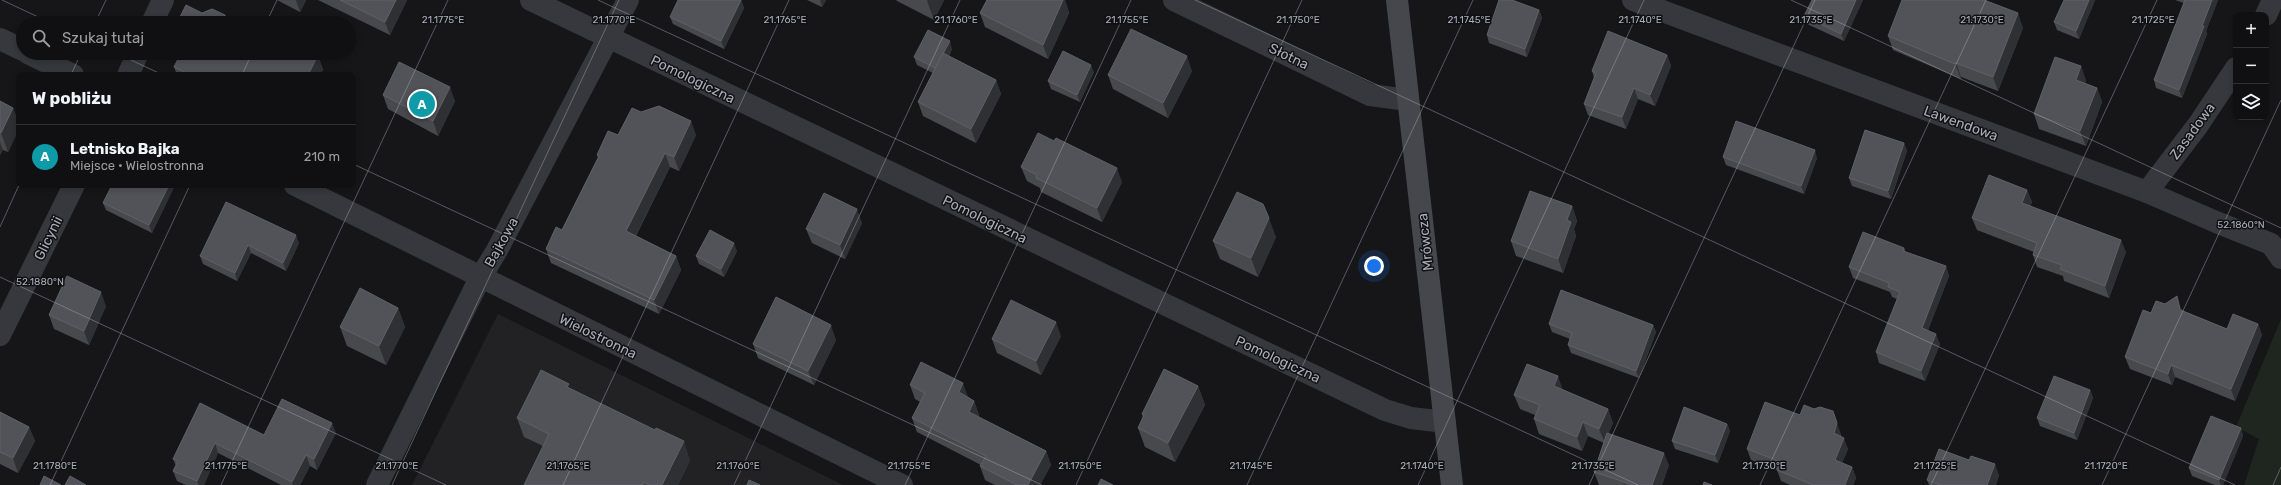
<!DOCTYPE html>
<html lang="pl">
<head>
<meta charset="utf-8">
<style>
  body { margin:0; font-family:Rubik,sans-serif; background:#19191b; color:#f1f3f6 }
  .controls { position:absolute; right:12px; top:12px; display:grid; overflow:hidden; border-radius:8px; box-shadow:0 2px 6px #0003 }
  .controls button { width:36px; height:36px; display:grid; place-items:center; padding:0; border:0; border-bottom:1px solid #303032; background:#101012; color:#f1f3f6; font:20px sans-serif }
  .you { position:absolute; left:1374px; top:266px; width:14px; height:14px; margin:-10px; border:3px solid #fff; border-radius:50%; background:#1a73e8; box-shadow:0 0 0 6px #1a73e833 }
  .badge { display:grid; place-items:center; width:26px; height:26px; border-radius:50%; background:#d93025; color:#fff; font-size:13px; font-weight:700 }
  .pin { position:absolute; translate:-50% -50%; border:2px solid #fff; box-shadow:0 1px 4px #0006 }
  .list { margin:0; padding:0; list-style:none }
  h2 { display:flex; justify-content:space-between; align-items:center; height:52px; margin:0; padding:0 16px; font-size:17px }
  h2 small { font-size:13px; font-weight:400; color:#9c9d9f }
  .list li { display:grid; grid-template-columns:26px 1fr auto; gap:12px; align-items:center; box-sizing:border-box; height:64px; padding:0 16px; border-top:1px solid #303032 }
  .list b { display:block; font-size:15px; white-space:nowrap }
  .list p { margin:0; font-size:13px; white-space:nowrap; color:#9c9d9f }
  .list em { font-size:13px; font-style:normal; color:#9c9d9f }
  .icon { flex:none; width:22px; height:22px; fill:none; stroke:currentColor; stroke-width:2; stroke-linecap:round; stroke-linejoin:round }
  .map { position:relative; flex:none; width:2281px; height:485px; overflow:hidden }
  .search { position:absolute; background:#101012; box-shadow:0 2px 6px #0003; left:16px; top:16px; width:340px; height:44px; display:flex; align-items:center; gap:10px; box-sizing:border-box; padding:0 14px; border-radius:22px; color:#9c9d9f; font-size:15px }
  .panel { position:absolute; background:#101012; box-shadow:0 2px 6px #0003; left:16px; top:72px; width:340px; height:116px; border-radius:8px }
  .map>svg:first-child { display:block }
  .built { fill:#222225 }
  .green { fill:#1e261f }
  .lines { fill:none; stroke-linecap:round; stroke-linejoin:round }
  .street { stroke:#37383d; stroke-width:22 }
  .secondary { stroke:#45474d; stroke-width:22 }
  .wall { fill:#47494d }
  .shaded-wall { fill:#2f3033 }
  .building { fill:#525359; stroke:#5f6168 }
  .ticks { fill:none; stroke:#a8adb8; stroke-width:1; stroke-opacity:0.45 }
  .labels { text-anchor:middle; stroke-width:3; stroke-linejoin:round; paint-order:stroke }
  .street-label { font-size:14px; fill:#a8adb8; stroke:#111113 }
  .ticks-label { font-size:10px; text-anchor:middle; fill:#a8adb8; stroke:#111113; stroke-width:3; stroke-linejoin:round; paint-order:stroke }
</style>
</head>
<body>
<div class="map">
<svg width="2281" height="485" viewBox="0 0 2281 485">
  <rect width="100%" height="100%" fill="#161618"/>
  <!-- built -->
  <polygon class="built" points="498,314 843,485 412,485"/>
  <!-- green -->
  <polygon class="green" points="2281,319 2281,485 2244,485 2259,439 2236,427"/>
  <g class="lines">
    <!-- street -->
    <g class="street">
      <polyline points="531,0 1385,410 1411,418 1445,422"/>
      <polyline points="1174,0 1370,95 1408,100"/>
      <polyline points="1633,0 2147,192 2216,222 2271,244 2281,258"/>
      <polyline points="2266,15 2273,0"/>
      <polyline points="152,23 163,0"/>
      <polyline points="0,39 23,50"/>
      <polyline points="28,53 73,75"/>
      <polyline points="128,75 138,53"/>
      <polyline points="295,185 902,485"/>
      <polyline points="2147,192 2198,125 2236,68"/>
      <polyline points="0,335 74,185"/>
      <polyline points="377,485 480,278 496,252 628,0"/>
    </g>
    <!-- secondary -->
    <polyline class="secondary" points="1397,0 1452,485"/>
  </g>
  <!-- wall -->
  <g class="wall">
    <polygon points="277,0 306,0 300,12"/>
    <polygon points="318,0 407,0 390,35"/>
    <polygon points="741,0 744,8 724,49 673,24 670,17"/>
    <polygon points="807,0 826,0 822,7"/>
    <polygon points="896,0 944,0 934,20 897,1"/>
    <polygon points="987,0 1065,0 1069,13 1048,59 985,27 980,13"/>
    <polygon points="1863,0 1844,41 1807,24 1804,16"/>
    <polygon points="2095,0 2079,39 2057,30 2054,22"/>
    <polygon points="2175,0 2218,0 2206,31 2207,34 2182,98 2156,88 2154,80 2184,3"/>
    <polygon points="1539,10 1542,18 1527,57 1489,43 1487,35"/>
    <polygon points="2023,28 1998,91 1961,77 1961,79 1893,50 1888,36"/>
    <polygon points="952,49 949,56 996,80 1001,94 976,143 923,116 918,102 933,73 917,65 914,57"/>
    <polygon points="318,55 323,70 320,75 177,75 174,67"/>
    <polygon points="1667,55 1671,66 1655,106 1638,99 1626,129 1588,115 1584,104 1594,78 1592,71"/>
    <polygon points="1192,71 1168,118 1113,89 1108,75"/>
    <polygon points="1094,72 1080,102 1051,89 1048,81"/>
    <polygon points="2086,80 2085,83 2097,88 2102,102 2086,146 2039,129 2034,114"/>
    <polygon points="383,95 455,101 438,136 388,109"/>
    <polygon points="0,101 13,108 19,124 19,129 8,152 3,150 0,155"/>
    <polygon points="641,112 696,135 679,171 670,167 636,236 676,256 681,270 659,314 551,263 546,249 562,230 598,158 597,155 618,135"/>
    <polygon points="1904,143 1907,151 1891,199 1852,186 1849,178"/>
    <polygon points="1723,157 1817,158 1804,194 1726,165"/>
    <polygon points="1021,167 1122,182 1102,222 1041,192 1040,188 1027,181"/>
    <polygon points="175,185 152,233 106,210 103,203"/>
    <polygon points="2027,190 2032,202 2030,206 2126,252 2109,298 2064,281 2063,276 2037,267 2033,255 2034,252 1977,230 1972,218"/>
    <polygon points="226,202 299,243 286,271 251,253 237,281 203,264 200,256"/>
    <polygon points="1572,206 1577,221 1574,229 1576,236 1563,273 1516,256 1511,241"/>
    <polygon points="862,223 845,259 812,243 806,229"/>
    <polygon points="1276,237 1258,277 1220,259 1213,241"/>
    <polygon points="1904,248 1906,252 1946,266 1949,276 1928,330 1940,344 1925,381 1879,363 1876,352 1897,299 1892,297 1890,292 1853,278 1849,267"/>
    <polygon points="737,251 724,277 699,264 696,256"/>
    <polygon points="2165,304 2181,308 2182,310 2227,329 2258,324 2262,335 2235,401 2175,377 2172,385 2130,369 2125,357 2151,313"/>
    <polygon points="106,306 89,345 54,329 49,315"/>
    <polygon points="398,308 405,327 386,365 347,346 340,327"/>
    <polygon points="1549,324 1653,325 1656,332 1639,378 1571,353 1568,345 1570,339 1552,332"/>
    <polygon points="1061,336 1041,375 997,353 992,339"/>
    <polygon points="836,340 814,385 758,358 753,344"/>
    <polygon points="910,385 968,397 974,401 979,415 978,417 1046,451 1051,465 1040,485 995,485 985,480 980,466 981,465 917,432 912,418 920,402 915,399"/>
    <polygon points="1198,386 1205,405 1175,462 1145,447 1138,428 1143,418 1142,414"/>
    <polygon points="570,389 690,460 678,485 524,485 543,446 524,437 517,418"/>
    <polygon points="1563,390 1608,409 1613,423 1608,434 1669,465 1662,485 1599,485 1594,472 1604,443 1588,436 1582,451 1539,434 1534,419 1535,415 1520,409 1514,395"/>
    <polygon points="2090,390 2093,398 2077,440 2040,426 2037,418"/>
    <polygon points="200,403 264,435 336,433 317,470 310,466 300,485 281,485 218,453 204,485 186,485 177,481 173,471 176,466 173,459"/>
    <polygon points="0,412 29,427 35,441 18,473 0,464"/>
    <polygon points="1727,424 1730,431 1718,463 1675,449 1672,441"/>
    <polygon points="2241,428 2243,436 2223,485 2215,485 2192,476 2189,468"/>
    <polygon points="1841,434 1841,436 1848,449 1842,463 1852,467 1856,478 1853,485 1790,485 1781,481 1777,470 1751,460 1747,449"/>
    <polygon points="1999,475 1996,485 1929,485 1927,480"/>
  </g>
  <!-- shaded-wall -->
  <g class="shaded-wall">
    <polygon points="296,0 306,0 300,12"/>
    <polygon points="396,0 407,0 390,35 385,22"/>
    <polygon points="741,0 744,8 724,49 721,41"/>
    <polygon points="820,0 826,0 822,7"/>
    <polygon points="928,0 944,0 934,20 927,1"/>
    <polygon points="1063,0 1065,0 1069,13 1048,59 1043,45"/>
    <polygon points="1856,0 1863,0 1844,41 1841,34"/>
    <polygon points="2089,0 2095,0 2079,39 2076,31"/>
    <polygon points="2212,0 2218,0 2206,31 2207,34 2182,98 2179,90 2202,26"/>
    <polygon points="1539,10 1542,18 1527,57 1525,49"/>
    <polygon points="2018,13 2023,28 1998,91 1993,77"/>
    <polygon points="950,41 952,49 939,76 936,68"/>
    <polygon points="318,55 323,70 320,75 308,75"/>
    <polygon points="1667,55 1671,66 1655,106 1650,95"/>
    <polygon points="1187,56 1192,71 1168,118 1163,103"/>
    <polygon points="1956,63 1961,77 1961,79 1955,64"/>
    <polygon points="1091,65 1094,72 1080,102 1077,95"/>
    <polygon points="2081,66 2086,80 2081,94 2076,80"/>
    <polygon points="996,80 1001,94 976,143 971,129"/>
    <polygon points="450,87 455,101 438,136 433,121"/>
    <polygon points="1634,88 1638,99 1626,129 1622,117"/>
    <polygon points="2097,88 2102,102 2086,146 2080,131"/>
    <polygon points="13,108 19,124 19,129 8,152 1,133"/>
    <polygon points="691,121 696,135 679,171 674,157"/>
    <polygon points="0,142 3,150 0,155"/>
    <polygon points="1904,143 1907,151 1891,199 1888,191"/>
    <polygon points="1815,150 1817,158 1804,194 1801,186"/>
    <polygon points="665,153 670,167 631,245 626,231"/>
    <polygon points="1117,168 1122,182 1102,222 1097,208"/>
    <polygon points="169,185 175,185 152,233 149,225"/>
    <polygon points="2027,190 2032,202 2027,215 2022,203"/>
    <polygon points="1572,206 1577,221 1574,229 1576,236 1563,273 1558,259 1567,220"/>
    <polygon points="857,209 862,223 845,259 840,245"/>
    <polygon points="1269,218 1276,237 1258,277 1251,258"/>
    <polygon points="296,235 299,243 286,271 283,263"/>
    <polygon points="2121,240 2126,252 2109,298 2105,286"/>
    <polygon points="734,243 737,251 724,277 721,269"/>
    <polygon points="248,245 251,253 237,281 235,273"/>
    <polygon points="676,256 681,270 659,314 654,300"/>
    <polygon points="1946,266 1949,276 1925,338 1922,328"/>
    <polygon points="101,292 106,306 89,345 84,331"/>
    <polygon points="2177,296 2181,308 2184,321 2180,310"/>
    <polygon points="398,308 405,327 386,365 379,346"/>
    <polygon points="1056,322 1061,336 1041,375 1036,361"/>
    <polygon points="2258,324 2262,335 2235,401 2231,389"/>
    <polygon points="831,325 836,340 814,385 808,371"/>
    <polygon points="1653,325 1656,332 1639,378 1636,371"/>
    <polygon points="1936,334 1940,344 1925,381 1921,371"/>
    <polygon points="2171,365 2175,377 2172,385 2168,374"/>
    <polygon points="1558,376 1563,390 1554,386"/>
    <polygon points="963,383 968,397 959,392"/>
    <polygon points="1198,386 1205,405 1175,462 1168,443"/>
    <polygon points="2090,390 2093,398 2077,440 2074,433"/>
    <polygon points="974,401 979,415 974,426 969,412"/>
    <polygon points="1608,409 1613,423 1605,443 1599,429"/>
    <polygon points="1583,422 1588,436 1582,451 1577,437"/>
    <polygon points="332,423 336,433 317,470 314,459"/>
    <polygon points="1837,423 1841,434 1838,444 1834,433"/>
    <polygon points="1727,424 1730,431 1718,463 1715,455"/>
    <polygon points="29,427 35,441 18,473 13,458"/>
    <polygon points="2241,428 2243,436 2223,485 2221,485 2219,480"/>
    <polygon points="1844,438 1848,449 1839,471 1835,460"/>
    <polygon points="684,441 690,460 678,485 662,485"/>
    <polygon points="215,443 218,453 204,485 199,485 197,481"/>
    <polygon points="1046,451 1051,465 1040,485 1028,485"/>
    <polygon points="1664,453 1669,465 1662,485 1652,485"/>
    <polygon points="306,455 310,466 300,485 293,485 292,482"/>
    <polygon points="1995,464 1999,475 1996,485 1987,485"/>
    <polygon points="1852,467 1856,478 1853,485 1845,485"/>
  </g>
  <!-- building -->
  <g class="building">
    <polygon points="340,0 396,0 385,22"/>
    <polygon points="678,0 741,0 721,41 670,17"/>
    <polygon points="987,0 1063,0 1043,45 980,13"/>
    <polygon points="1499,0 1512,0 1539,10 1525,49 1487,35"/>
    <polygon points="1812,0 1856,0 1841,34 1804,16"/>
    <polygon points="1902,0 1984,0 2018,13 1993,77 1956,63 1955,64 1888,36"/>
    <polygon points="2064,0 2089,0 2076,31 2054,22"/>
    <polygon points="2185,0 2212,0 2202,26 2204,26 2179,90 2154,80"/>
    <polygon points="186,5 202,13 212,9 225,15 226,23 177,23"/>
    <polygon points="1131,29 1187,56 1163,103 1108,75"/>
    <polygon points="928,30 950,41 935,68 914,57"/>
    <polygon points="1608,31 1667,55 1650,95 1634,88 1622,117 1584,104 1596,73 1592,71"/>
    <polygon points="1063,51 1091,65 1077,95 1048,81"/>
    <polygon points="181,53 313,53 318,55 308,75 191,75 174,67"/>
    <polygon points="943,53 996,80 971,129 918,102"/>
    <polygon points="2055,57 2081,66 2076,80 2097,88 2080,131 2034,114"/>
    <polygon points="399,62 450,87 433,121 383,95"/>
    <polygon points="0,101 13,108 1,133 0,132"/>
    <polygon points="659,106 691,121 674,157 665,153 626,231 676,256 654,300 546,249 556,227 562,230 599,156 597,155 608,131 618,135 632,108 641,112"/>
    <polygon points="1736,121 1815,150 1801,186 1723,157"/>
    <polygon points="1865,130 1904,143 1888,191 1849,178"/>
    <polygon points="1038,133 1054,141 1056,138 1117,168 1097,208 1036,178 1037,175 1021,167"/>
    <polygon points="1989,175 2027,190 2022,203 2121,240 2105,286 2060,269 2062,265 2033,255 2037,243 1972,218"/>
    <polygon points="112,185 169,185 149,225 103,203"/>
    <polygon points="1530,191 1572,206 1567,220 1571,222 1558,259 1511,241"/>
    <polygon points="1237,192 1263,204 1269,218 1251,258 1213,241"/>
    <polygon points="824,193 857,209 840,245 806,229"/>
    <polygon points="226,202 296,235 283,263 248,245 235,273 200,256"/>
    <polygon points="710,230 734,243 721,269 696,256"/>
    <polygon points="1863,232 1904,248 1903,251 1946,266 1922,328 1936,334 1921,371 1876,352 1900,292 1888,287 1889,283 1849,267"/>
    <polygon points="67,276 101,292 84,331 49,315"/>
    <polygon points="360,288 398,308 379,346 340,327"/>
    <polygon points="1561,290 1653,325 1636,371 1568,345 1572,333 1549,324"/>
    <polygon points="2177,296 2180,310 2227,329 2233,314 2258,324 2231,389 2171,365 2168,374 2125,357 2143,310 2151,313 2156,301 2165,304"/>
    <polygon points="776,297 831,325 808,371 753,344"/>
    <polygon points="1011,300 1056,322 1036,361 992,339"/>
    <polygon points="921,362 963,383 959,392 974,401 969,412 1046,451 1028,485 1017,485 980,466 986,456 912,418 925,393 910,385"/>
    <polygon points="1527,364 1558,376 1554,386 1608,409 1599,429 1583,422 1577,437 1534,419 1540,405 1514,395"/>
    <polygon points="1164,369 1198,386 1168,443 1138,428 1144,415 1142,414"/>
    <polygon points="541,370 569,384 567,387 655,430 656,428 684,441 662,485 650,485 644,482 642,485 524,485 549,434 517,418"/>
    <polygon points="2054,376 2090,390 2074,433 2037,418"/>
    <polygon points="282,399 332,423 314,459 306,455 292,482 215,443 197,481 173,471 178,461 173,459 200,403 264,435"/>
    <polygon points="1765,402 1800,415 1804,405 1814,409 1820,407 1833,411 1837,423 1834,433 1844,438 1835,460 1852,467 1845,485 1813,485 1777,470 1781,462 1747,449"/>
    <polygon points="1684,407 1727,424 1715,455 1672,441"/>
    <polygon points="0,412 29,427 13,458 0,452"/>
    <polygon points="2211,416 2241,428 2219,480 2189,468"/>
    <polygon points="1607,433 1664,453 1652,485 1633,485 1594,472"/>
    <polygon points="1939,449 1969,460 1971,456 1995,464 1987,485 1940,485 1927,480"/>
    <polygon points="44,476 61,485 40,485"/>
    <polygon points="70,476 86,485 65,485"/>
    <polygon points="1101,479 1113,485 1098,485"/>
    <polygon points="749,480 760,485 747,485"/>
    <polygon points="1704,482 1712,485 1703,485"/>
  </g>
  <!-- ticks -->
  <path class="ticks" d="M2 0 51 23M598 0 1638 485M1195 0 2235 485M1791 0 2281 228M95 23 106 0M266 23 277 0M116 53 163 75M71 75 81 53M242 75 252 53M353 164 1042 485M0 227 19 185M0 277 446 485M50 485 190 185M221 485 448 0M392 485 619 0M563 485 789 0M734 485 960 0M905 485 1131 0M1076 485 1302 0M1247 485 1473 0M1418 485 1644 0M1589 485 1815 0M1760 485 1986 0M1931 485 2157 0M2102 485 2281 100M2273 485 2281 467"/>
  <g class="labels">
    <!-- street labels -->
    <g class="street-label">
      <text transform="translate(1289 56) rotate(26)" y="5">Słotna</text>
      <text transform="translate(693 79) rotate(26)" y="5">Pomologiczna</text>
      <text transform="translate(1961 123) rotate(20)" y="5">Lawendowa</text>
      <text transform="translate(2192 131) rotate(-54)" y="5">Zasadowa</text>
      <text transform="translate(985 219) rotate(26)" y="5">Pomologiczna</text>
      <text transform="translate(48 238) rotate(-64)" y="5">Glicynii</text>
      <text transform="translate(501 242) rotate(-61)" y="5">Bajkowa</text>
      <text transform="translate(1425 242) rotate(-96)" y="5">Mrówcza</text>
      <text transform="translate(598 336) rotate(26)" y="5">Wielostronna</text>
      <text transform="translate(1278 359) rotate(25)" y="5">Pomologiczna</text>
    </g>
  </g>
  <g class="ticks-label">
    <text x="443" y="23">21.1775°E</text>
    <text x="614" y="23">21.1770°E</text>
    <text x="785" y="23">21.1765°E</text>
    <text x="956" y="23">21.1760°E</text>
    <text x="1127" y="23">21.1755°E</text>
    <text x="1298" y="23">21.1750°E</text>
    <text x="1469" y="23">21.1745°E</text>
    <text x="1640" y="23">21.1740°E</text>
    <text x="1811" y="23">21.1735°E</text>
    <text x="1982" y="23">21.1730°E</text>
    <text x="2153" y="23">21.1725°E</text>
    <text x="2241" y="228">52.1860°N</text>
    <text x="40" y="285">52.1880°N</text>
    <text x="55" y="469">21.1780°E</text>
    <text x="226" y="469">21.1775°E</text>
    <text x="397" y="469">21.1770°E</text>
    <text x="568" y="469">21.1765°E</text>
    <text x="738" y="469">21.1760°E</text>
    <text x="909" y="469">21.1755°E</text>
    <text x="1080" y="469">21.1750°E</text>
    <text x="1251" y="469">21.1745°E</text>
    <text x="1422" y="469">21.1740°E</text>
    <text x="1593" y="469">21.1735°E</text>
    <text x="1764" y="469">21.1730°E</text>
    <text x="1935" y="469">21.1725°E</text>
    <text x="2106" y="469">21.1720°E</text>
  </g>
</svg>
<div class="controls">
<button>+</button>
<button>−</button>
<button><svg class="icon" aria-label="layers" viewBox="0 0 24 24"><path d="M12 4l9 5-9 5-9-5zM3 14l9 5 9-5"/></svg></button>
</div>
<div class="you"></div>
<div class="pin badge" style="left:422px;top:104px;background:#0f9aa8">A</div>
<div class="search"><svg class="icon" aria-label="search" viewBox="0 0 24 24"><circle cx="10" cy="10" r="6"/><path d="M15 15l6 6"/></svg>Szukaj tutaj</div>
<section class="panel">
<h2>W pobliżu<small></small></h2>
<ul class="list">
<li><span class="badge" style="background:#0f9aa8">A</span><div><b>Letnisko Bajka</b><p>Miejsce · Wielostronna</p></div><em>210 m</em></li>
</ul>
</section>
</div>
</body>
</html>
